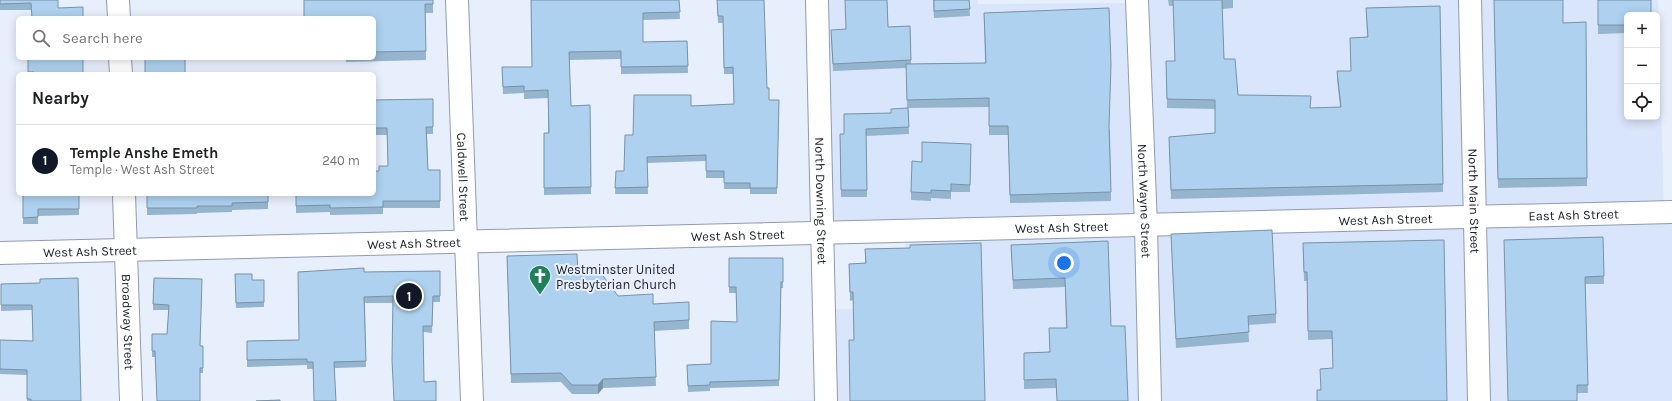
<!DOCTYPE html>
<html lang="en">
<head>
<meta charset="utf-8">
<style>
  body { margin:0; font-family:Karla,sans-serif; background:#f6f6f6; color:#202124 }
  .controls { position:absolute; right:12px; top:12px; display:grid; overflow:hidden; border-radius:6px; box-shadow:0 2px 10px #0003 }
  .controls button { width:36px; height:36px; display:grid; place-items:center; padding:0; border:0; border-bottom:1px solid #e0e0e0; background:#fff; color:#202124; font:20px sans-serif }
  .you { position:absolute; left:1064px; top:263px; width:14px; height:14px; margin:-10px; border:3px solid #fff; border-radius:50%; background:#1a73e8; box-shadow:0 0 0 6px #1a73e833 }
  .badge { display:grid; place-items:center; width:26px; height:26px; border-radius:50%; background:#111827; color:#fff; font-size:13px; font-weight:700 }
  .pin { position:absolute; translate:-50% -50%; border:2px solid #fff; box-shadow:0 1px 4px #0006 }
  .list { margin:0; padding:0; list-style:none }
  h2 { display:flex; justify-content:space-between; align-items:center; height:52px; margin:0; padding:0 16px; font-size:17px }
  h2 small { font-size:13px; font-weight:400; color:#757577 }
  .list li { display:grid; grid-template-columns:26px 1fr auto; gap:12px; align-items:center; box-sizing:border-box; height:72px; padding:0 16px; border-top:1px solid #e0e0e0 }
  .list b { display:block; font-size:15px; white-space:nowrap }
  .list p { margin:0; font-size:13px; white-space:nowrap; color:#757577 }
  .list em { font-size:13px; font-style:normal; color:#757577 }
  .icon { flex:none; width:22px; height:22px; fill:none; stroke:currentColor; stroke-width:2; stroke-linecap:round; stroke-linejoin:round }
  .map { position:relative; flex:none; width:1672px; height:401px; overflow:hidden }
  .search { position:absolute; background:#fff; box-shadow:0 2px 10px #0003; left:16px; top:16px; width:360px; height:44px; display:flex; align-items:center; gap:10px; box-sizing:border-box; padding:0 14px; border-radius:6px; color:#757577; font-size:15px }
  .panel { position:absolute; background:#fff; box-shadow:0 2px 10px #0003; left:16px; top:72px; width:360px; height:124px; border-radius:6px }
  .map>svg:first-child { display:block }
  .built { fill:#d9e5fb; fill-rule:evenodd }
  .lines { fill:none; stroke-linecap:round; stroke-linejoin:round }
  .minor-casing { stroke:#909bae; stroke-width:24 }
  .minor { stroke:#fff; stroke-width:22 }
  .wall { fill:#95b4ce }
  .shaded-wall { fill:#7992a7 }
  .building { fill:#add1ef; stroke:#7992a7 }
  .labels { text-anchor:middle; stroke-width:4; stroke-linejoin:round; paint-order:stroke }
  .street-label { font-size:13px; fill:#1b1f27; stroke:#e8effc }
  .poi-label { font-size:13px; fill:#1b1f27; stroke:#e8effc; text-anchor:start }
</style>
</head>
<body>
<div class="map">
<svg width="1672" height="401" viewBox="0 0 1672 401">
  <rect width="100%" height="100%" fill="#e8effc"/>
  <!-- built -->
  <path class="built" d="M817 0H977L978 4 1137 3V0H1658L1664 212H1672V401H728L826 400 824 310 906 306 905 231 822 233ZM1627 15H1657V117H1627Z"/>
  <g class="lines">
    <!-- minor casing -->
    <g class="minor-casing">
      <g id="minor">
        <polyline points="118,0 119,18"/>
        <path id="s1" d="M457 0 472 401"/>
        <path id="s2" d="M817 0 826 401"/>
        <path id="s3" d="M1137 0 1146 226 1150 401"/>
        <path id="s4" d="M1470 0 1479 401"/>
        <polyline points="120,58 121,74"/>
        <path id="s5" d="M124 194 131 401"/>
        <path id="s6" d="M0 253 1672 212"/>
      </g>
    </g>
    <!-- minor -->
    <use href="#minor" class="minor"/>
  </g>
  <!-- wall -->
  <g class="wall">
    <polygon points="0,0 58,0 31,10 0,10"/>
    <polygon points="433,0 433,13 425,13 426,60 346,62 346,58 374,58 374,18"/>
    <polygon points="531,0 679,0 680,19 643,20 643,42 687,41 688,73 621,74 621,59 569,60 571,106 590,105 591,194 544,195 544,133 548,133 548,98 524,99 524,93 503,94 502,67 532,67"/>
    <polygon points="717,0 767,88 769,100 779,100 777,194 750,194 750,189 724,189 724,178 706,178 706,161 647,163 648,194 615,194 616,171 624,171 633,135 691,106 734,104 733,74 724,74 723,23 718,23"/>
    <polygon points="933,0 969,0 970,16 934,18"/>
    <polygon points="1168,0 1233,0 1233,8 1222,9 1224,59 1238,95 1311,108 1340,107 1337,80 1337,71 1351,71 1350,38 1367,37 1366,8 1440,6 1443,192 1171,199 1169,137 1215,133 1215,109 1167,108 1166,70 1175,61 1173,6 1169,6"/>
    <polygon points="1494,0 1563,23 1586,22 1587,186 1498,188"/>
    <polygon points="1598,0 1627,15 1627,33 1598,34"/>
    <polygon points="984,13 1110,130 1111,201 1010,203 1008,135 989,135 989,107 907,108 906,68 833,71 831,37 846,29 910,26 911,64 985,63"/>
    <polygon points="28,58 83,74 28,74"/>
    <polygon points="433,99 433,134 427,134 428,170 440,170 440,208 383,208 383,214 330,215 330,212 296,213 296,194 379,171 388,166 387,135 374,135 374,100"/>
    <polygon points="908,108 909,134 866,136 867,197 841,197 840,134 844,134 891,113"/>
    <polygon points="971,144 970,192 951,192 951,199 931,198 931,201 911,200 911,192 922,162"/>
    <polygon points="23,194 79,194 79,215 38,216 38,224 23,224"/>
    <polygon points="147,194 268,194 268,209 232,210 232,212 197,213 197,214 147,215"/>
    <polygon points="1171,234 1276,314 1276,323 1248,325 1249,342 1176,348"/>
    <polygon points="1603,237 1604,284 1585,284 1588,393 1577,393 1504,240"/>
    <polygon points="1108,241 1111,326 1128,401 1057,401 1056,388 1024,389 1024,353 1049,352 1066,328 1065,287 1013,289 1011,245"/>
    <polygon points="981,243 854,340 853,300 850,301 849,264 865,263 865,249 910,248"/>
    <polygon points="1303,243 1447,401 1321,390 1333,368 1332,339 1308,340 1307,281 1304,281"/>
    <polygon points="507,256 578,274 618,296 653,304 689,320 689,329 654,331 656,386 603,388 598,394 572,394 561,382 511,383"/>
    <polygon points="729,258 783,258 783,288 781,288 779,386 710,388 710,391 688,392 687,365 711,364 737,322 736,293 729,293"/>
    <polygon points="440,271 440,302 433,302 432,333 423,332 394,401 393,303 365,303 366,367 307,369 307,365 247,367 247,341 299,340 364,272"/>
    <polygon points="235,274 252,280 264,280 264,307 236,308"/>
    <polygon points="154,278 200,346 203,346 203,373 200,373 155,357 152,357 152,334 167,334 169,310 153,310"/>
    <polygon points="40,283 81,401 27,401 27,375 0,374 0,340 33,341 32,310 1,311 1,284"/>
  </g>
  <!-- shaded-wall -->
  <polygon class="shaded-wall" points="603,379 603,388 598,394 598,385"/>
  <!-- building -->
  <g class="building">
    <polygon points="0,0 58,0 58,8 83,7 83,18 32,18 31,3 0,4"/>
    <polygon points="304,0 433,0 433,4 425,4 426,51 374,52 374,18 304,18"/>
    <polygon points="531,0 679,0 680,12 643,13 643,42 687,41 688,66 621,67 621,51 569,52 571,106 590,105 591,187 544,188 544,133 549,133 548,90 524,91 524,86 503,87 502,67 532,67"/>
    <polygon points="717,0 764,0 767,88 769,88 769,100 779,100 777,188 750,188 750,183 724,183 724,171 706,171 706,155 647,157 648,187 615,188 616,171 624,171 625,135 633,135 634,95 691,95 691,106 734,104 733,67 724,68 723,16 718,16"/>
    <polygon points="845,0 887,0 888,27 910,26 911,60 833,64 831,30 846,29"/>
    <polygon points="934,0 969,0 970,9 934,11"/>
    <polygon points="1173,0 1222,0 1224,59 1235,59 1238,95 1311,96 1310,108 1341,107 1337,71 1351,71 1350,38 1368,37 1366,8 1440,6 1443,184 1171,190 1169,137 1215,133 1215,100 1167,99 1166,61 1175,61"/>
    <polygon points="1494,0 1563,0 1563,23 1586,22 1587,178 1498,179"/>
    <polygon points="1598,0 1651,0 1651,15 1627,15 1627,25 1598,25"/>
    <polygon points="1109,8 1111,64 1109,126 1111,192 1010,195 1008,126 989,126 989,98 907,100 906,64 986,63 984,13"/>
    <polygon points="28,58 83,58 83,74 34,74 34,72 28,72"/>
    <rect x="145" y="58" width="40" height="16"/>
    <polygon points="433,99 433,127 426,127 428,170 440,170 440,201 383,201 383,207 330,208 330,205 296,206 296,194 374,194 374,171 379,171 379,166 388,166 387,128 374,128 374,100"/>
    <polygon points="908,108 909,127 866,129 867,190 841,190 840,134 844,134 844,114 891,113 891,109"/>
    <polygon points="922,142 971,144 970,185 951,184 951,191 931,190 931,193 911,192 912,161 922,162"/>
    <polygon points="23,194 79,194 79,209 38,209 38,217 23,218"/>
    <polygon points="147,194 268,194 268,202 232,203 232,206 197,206 197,208 147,208"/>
    <polygon points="1272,230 1276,314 1248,316 1249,332 1176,339 1171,234"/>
    <polygon points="1603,237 1604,276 1585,277 1588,385 1577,385 1577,401 1508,401 1504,240"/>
    <polygon points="1444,240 1447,401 1317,401 1317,390 1321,390 1320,369 1333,368 1332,331 1308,331 1307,272 1304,272 1303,243"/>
    <polygon points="1108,241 1111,326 1125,326 1128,401 1057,401 1056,379 1024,380 1024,353 1050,352 1049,328 1067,328 1065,278 1013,280 1011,245"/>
    <polygon points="981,243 985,401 850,401 849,340 854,340 853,292 850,292 849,264 866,263 865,249 910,248 910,245"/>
    <polygon points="577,254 578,274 601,273 618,296 653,294 653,304 689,302 689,320 654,322 656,377 603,379 598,385 572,385 561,373 511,374 507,256"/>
    <polygon points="729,258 783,258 783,282 781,282 779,380 710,382 710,385 688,386 687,365 711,364 711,321 737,322 736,287 729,287"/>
    <polygon points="364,268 364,272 440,271 440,296 433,296 432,326 423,326 424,382 436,381 436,401 394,401 392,360 393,296 364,297 366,361 334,362 336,401 314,401 313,362 307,362 307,359 247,360 247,341 299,340 298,272"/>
    <polygon points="235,274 252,274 252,280 264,280 264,302 236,303"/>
    <polygon points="78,278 81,401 31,401 31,399 27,399 27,370 0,369 0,340 33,341 32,305 1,305 1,284 40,283 40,279"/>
    <polygon points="154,278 202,279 200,346 203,346 203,368 200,368 200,401 157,401 155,351 152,351 152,334 167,334 169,305 153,304"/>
    <polygon points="280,400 280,401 256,401"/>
  </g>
  <!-- icons -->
  <defs>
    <g id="church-pin" transform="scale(1.15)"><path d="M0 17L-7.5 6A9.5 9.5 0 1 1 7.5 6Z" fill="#1e8159" stroke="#e8effc"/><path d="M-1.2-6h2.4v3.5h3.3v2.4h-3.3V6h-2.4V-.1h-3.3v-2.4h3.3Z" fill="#fff"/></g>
  </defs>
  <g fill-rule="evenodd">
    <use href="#church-pin" x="540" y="276"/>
  </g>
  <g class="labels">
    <!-- street labels -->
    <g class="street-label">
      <text dy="5" stroke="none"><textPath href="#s1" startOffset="177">Caldwell Street</textPath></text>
      <text dy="5" stroke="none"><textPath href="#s2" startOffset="201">North Downing Street</textPath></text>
      <text dy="5" stroke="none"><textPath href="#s3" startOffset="201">North Wayne Street</textPath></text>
      <text dy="5" stroke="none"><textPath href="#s4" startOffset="201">North Main Street</textPath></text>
      <text dy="5" stroke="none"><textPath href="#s6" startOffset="1574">East Ash Street</textPath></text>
      <text dy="5" stroke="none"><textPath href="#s6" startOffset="1386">West Ash Street</textPath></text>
      <text dy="5" stroke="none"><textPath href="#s6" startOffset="1062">West Ash Street</textPath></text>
      <text dy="5" stroke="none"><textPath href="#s6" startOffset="738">West Ash Street</textPath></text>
      <text dy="5" stroke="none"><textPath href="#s6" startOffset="414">West Ash Street</textPath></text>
      <text dy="5" stroke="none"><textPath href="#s6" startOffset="90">West Ash Street</textPath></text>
      <text dy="5" stroke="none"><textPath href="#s5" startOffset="128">Broadway Street</textPath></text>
    </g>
    <!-- poi labels -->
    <g class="poi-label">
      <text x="556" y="274">Westminster United<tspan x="556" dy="15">Presbyterian Church</tspan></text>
    </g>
  </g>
</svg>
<div class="controls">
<button>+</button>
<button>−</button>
<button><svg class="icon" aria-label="locate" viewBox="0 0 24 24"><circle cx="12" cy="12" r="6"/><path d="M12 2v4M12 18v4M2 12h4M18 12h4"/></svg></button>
</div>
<div class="you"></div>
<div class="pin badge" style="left:409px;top:296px">1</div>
<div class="search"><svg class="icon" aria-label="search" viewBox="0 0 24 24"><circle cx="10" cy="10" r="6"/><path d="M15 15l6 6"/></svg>Search here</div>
<section class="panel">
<h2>Nearby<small></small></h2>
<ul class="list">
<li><span class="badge">1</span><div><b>Temple Anshe Emeth</b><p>Temple · West Ash Street</p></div><em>240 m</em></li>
</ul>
</section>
</div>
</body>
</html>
